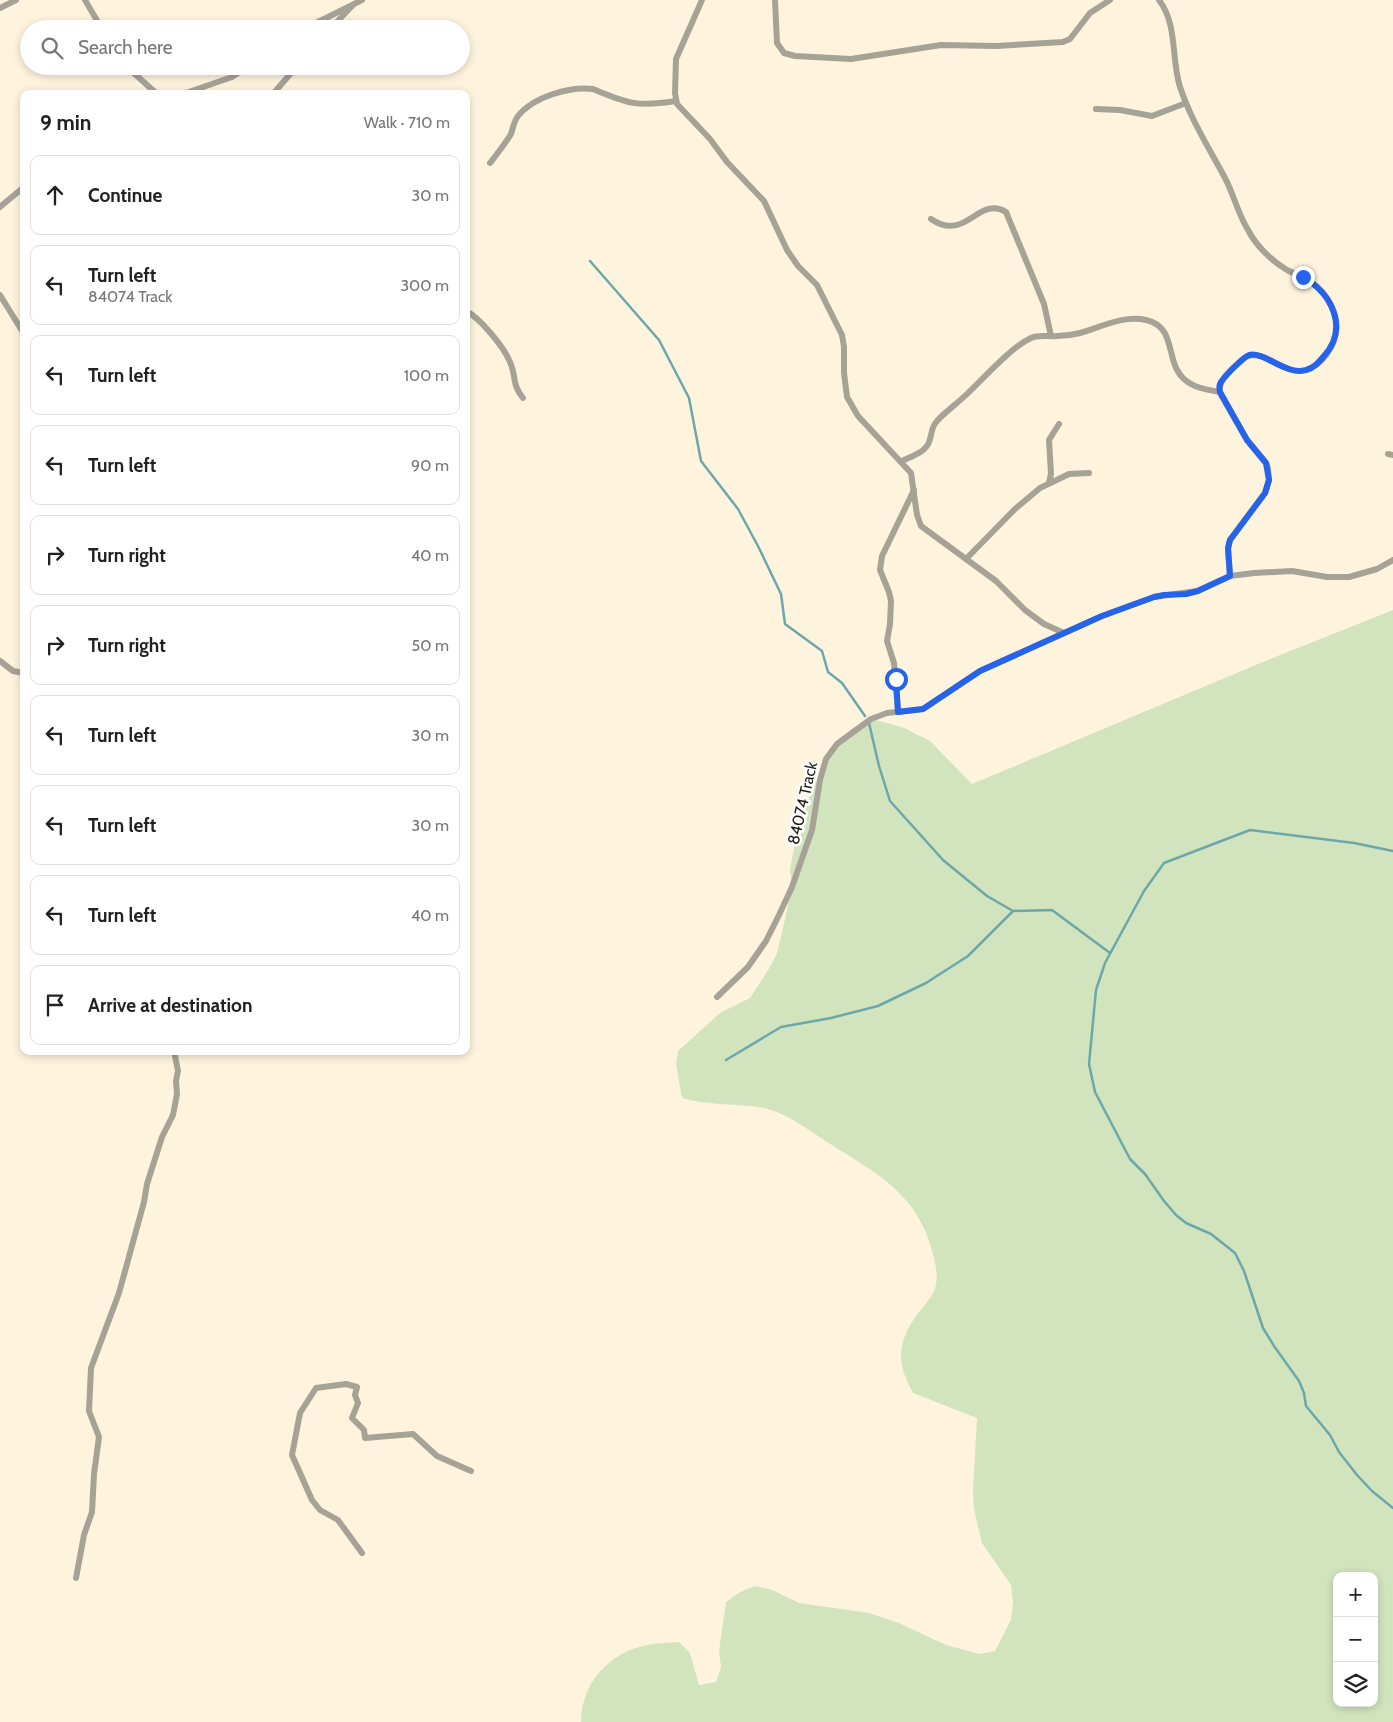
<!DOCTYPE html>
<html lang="en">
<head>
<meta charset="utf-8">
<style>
  body { margin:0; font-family:Cabin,sans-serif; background:#f6f6f6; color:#222 }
  .controls { position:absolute; right:15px; bottom:15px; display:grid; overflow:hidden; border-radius:10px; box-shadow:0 2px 8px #0003 }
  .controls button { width:45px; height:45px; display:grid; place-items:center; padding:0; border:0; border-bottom:1px solid #e0e0e0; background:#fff; color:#222; font:25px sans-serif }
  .stop { position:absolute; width:15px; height:15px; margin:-11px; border:4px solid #2563eb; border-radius:50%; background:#fff }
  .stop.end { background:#2563eb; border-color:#fff; box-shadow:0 1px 5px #0008 }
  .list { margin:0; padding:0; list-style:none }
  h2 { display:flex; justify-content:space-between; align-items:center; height:65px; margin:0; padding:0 20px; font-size:21px }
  h2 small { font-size:16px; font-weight:400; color:#767676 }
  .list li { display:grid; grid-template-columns:32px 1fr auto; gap:15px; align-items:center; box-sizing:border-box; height:80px; margin:0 10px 10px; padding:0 10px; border:1px solid #e0e0e0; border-radius:10px }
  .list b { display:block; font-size:19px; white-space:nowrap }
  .list p { margin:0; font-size:16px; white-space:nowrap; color:#767676 }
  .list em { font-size:16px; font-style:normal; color:#767676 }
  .icon { flex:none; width:28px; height:28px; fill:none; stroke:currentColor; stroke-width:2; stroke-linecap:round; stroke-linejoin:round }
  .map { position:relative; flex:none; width:1393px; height:1722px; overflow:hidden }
  .search { position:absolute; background:#fff; box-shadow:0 2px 8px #0003; left:20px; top:20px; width:450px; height:55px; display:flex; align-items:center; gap:12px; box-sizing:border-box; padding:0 18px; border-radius:28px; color:#767676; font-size:19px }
  .panel { position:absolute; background:#fff; box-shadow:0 2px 8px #0003; left:20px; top:90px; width:450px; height:965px; border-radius:10px }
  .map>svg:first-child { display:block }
  .green { fill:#d2e4be; fill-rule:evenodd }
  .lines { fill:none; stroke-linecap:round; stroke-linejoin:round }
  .stream { stroke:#6ca7a9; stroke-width:2.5 }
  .street { stroke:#a7a296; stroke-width:6 }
  .route { stroke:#2563eb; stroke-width:6 }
  .labels { text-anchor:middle; stroke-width:5; stroke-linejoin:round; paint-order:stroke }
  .street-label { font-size:16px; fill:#1f1b11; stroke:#fff }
</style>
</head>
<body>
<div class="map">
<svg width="1393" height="1722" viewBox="0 0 1393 1722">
  <rect width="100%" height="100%" fill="#fef4de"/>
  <!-- green -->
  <path class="green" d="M1393 610V1722H581C581 1683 610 1652 647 1645 658 1643 668 1643 679 1642L690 1653 699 1685 716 1682 721 1667 719 1651 726 1602 740 1592 755 1586 770 1589 799 1603 869 1613 899 1623 946 1645 980 1654 995 1651 1011 1620 1013 1602 1011 1585 982 1543 974 1509 973 1491 977 1418 913 1393C897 1364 896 1345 916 1316 922 1308 930 1300 934 1291 939 1279 936 1266 933 1254 918 1193 876 1173 827 1142 808 1130 787 1113 764 1108 737 1103 709 1106 682 1098L676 1064 678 1051 720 1013 750 998 770 967 777 953 781 937 792 887 790 870 793 853 809 798 815 783 820 780 830 752 871 719 902 727 930 741 972 784 1270 659ZM1337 1576H1374V1703H1337Z"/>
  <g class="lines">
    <!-- stream -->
    <g class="stream">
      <polyline points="590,261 659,340 689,398 701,461 738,509 759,548 781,594 785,624 822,651 828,672 842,683 865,716"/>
      <polyline points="869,723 879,766 890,801 943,860 987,896 1013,911 1052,910 1110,953"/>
      <polyline points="1393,851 1354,843 1250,830 1164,863 1144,891 1105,963 1096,990 1089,1064 1095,1092 1130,1159 1145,1174 1164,1201 1176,1215 1186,1223 1211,1234 1235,1253 1244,1271 1263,1328 1274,1346 1299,1381 1304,1393 1306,1406 1330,1435 1339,1452 1357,1475 1372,1491 1393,1508"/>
      <polyline points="726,1060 781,1027 831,1018 878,1006 926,983 968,956 1013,911"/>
    </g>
    <!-- street -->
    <g class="street">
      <polyline points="85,0 102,29"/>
      <polyline points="702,0 676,59 675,93 677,104 710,139 727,162 764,201 787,250 798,266 817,285 842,335 844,347 844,373 847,397 858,416 911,473 917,515 921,526 996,581 1025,610 1044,624 1064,633"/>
      <polyline points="775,0 777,43 784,53 795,56 851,59 941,45 996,46 1063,42 1070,39 1090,13 1110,0"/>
      <path d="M1159 0C1178 25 1171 59 1180 87 1191 120 1209 148 1225 178 1234 195 1238 214 1248 230 1257 247 1271 260 1287 270 1295 274 1303 277 1311 282 1328 293 1341 317 1335 337 1333 346 1328 353 1322 360 1292 391 1270 346 1246 357 1236 366 1214 381 1221 395L1247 440 1266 463 1268 468 1269 480 1265 493 1230 540 1228 549 1230 576"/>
      <polyline points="0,8 16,0"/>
      <polyline points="304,29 362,0"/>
      <polyline points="330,29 352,6"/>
      <polyline points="126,66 157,94"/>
      <polyline points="183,94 232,77 248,66"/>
      <polyline points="273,94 297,66"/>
      <polyline points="1096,109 1120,110 1152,116 1186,103"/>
      <path d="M490 163C497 154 505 144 511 134 513 128 514 121 518 116 533 97 570 86 593 89 628 104 638 107 676 101"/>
      <polyline points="0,207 24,187"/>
      <path d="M931 219C966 243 978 195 1006 212L1044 304 1051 336"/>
      <polyline points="0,295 24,334"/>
      <path d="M466 311C480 318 504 347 510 362 517 377 511 383 523 398"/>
      <polyline points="466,419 467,420"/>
      <polyline points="1388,454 1393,455"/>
      <path d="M902 461C910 457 926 452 929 442 932 435 931 427 937 421 946 411 958 403 968 393 985 377 1010 348 1031 338 1039 334 1048 337 1057 336 1065 336 1072 335 1080 333 1101 327 1123 315 1146 320 1181 328 1161 368 1191 384 1199 389 1210 390 1220 392"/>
      <polyline points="1049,483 1051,474 1049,440 1059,424"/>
      <polyline points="966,559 1015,509 1040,488 1069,474 1089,473"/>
      <polyline points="0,661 13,671 24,673"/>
      <polyline points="898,712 894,663 887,641 890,624 891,601 889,592 880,570 882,556 914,490"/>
      <polyline points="717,997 748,967 766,941 779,915 792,887 812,830 820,780 826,759 837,744 871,719 887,713 923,709 980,671 1102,616 1154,597 1197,591 1230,576 1254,573 1292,571 1327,577 1349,577 1377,569 1393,560"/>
      <polyline points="362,1553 338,1520 320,1510 312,1500 292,1455 300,1413 316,1388 346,1384 357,1387 355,1395 358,1403 352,1418 364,1430 365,1438 413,1434 437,1456 471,1471"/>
      <polyline points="76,1578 84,1535 92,1512 94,1474 99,1437 89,1411 91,1368 119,1293 144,1202 147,1184 162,1137 173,1115 177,1094 176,1081 178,1071 174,1051"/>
    </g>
  </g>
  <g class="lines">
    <!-- route -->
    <path class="route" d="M896 679 898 712 923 709 980 671 1102 616 1154 597 1164 595 1186 594 1198 591 1230 576 1228 548 1230 540 1265 493 1269 480 1266 463 1247 440 1220 392C1219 388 1219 385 1221 382 1225 376 1243 357 1249 355 1264 351 1286 376 1306 370 1314 368 1319 362 1324 356 1349 328 1332 294 1303 277"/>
  </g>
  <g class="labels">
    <!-- street labels -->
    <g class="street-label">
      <text transform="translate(802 803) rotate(-77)" y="6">84074 Track</text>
    </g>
  </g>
</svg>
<div class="controls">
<button>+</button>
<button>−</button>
<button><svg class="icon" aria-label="layers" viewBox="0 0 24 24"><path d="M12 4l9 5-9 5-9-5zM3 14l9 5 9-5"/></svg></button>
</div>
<div class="stop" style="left:896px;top:679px"></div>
<div class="stop end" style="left:1303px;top:277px"></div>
<div class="search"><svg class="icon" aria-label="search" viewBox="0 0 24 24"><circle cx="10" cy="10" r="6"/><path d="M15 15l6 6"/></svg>Search here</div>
<section class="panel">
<h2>9 min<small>Walk · 710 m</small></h2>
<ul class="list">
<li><svg class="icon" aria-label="ahead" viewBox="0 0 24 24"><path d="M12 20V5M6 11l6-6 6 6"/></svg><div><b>Continue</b></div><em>30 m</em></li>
<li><svg class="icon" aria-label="left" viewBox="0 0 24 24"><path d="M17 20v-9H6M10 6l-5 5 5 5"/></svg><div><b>Turn left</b><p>84074 Track</p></div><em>300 m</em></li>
<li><svg class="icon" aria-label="left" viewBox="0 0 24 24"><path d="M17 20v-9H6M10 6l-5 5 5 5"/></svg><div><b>Turn left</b></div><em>100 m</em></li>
<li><svg class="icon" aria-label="left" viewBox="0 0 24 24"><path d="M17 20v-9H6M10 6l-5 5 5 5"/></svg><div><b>Turn left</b></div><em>90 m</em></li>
<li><svg class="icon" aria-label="right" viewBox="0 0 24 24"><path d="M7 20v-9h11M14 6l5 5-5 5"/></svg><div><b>Turn right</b></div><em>40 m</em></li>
<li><svg class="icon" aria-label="right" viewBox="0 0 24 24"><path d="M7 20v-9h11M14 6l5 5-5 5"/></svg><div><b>Turn right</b></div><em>50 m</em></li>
<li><svg class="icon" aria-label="left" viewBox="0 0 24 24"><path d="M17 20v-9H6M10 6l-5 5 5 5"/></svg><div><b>Turn left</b></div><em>30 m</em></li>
<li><svg class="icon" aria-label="left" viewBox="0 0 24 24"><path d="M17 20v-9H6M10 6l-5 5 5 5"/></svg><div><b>Turn left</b></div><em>30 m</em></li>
<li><svg class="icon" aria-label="left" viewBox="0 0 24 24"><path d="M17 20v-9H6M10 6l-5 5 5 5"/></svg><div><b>Turn left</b></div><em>40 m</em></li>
<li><svg class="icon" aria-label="arrive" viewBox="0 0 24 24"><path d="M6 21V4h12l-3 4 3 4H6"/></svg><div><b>Arrive at destination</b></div></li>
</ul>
</section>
</div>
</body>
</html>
